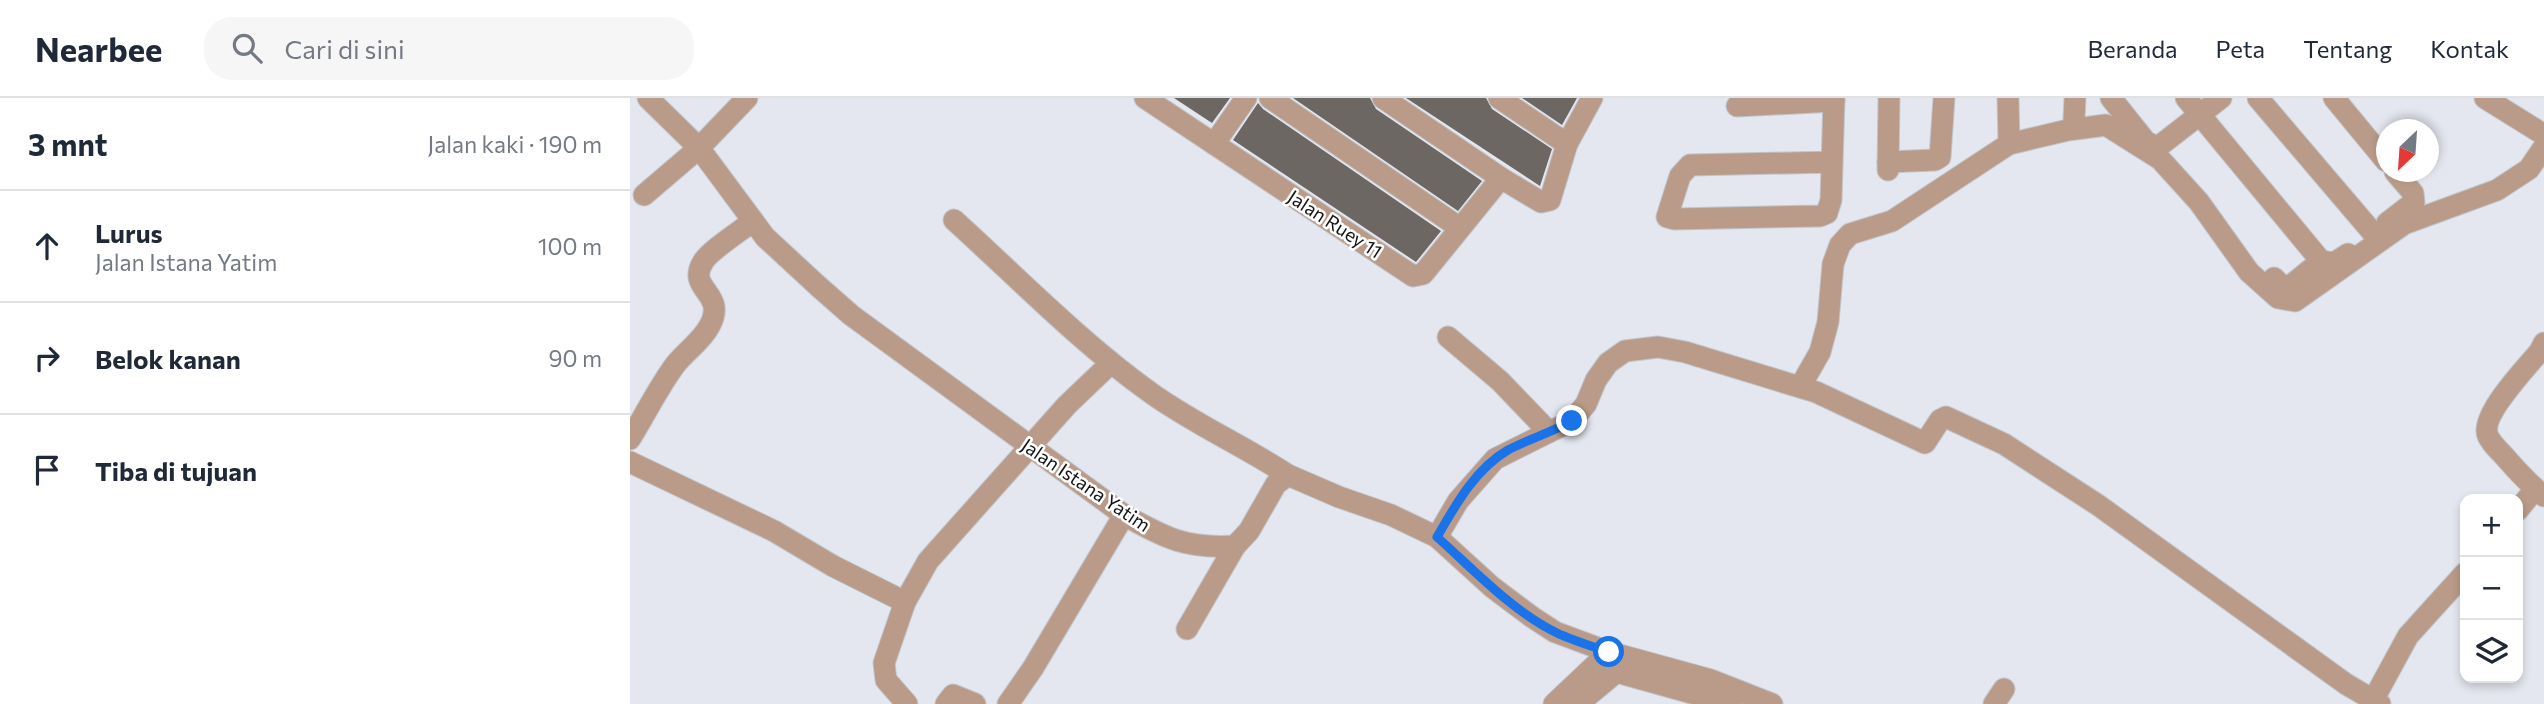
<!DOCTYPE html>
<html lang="id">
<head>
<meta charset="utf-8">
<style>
  body { margin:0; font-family:Commissioner,sans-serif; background:#f6f6f7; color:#1f2937 }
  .controls { position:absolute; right:21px; bottom:21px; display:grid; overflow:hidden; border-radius:14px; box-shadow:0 4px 10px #0003 }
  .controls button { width:63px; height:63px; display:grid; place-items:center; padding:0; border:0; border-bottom:2px solid #e0e1e3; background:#fff; color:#1f2937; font:35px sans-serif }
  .compass { position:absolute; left:1746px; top:21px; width:63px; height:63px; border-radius:50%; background:#fff; box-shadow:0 4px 10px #0003; rotate:205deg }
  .stop { position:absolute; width:21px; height:21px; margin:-16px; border:5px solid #1a73e8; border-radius:50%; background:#fff }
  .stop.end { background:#1a73e8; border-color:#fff; box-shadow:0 2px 7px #0008 }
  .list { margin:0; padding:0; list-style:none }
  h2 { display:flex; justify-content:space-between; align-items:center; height:91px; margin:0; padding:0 28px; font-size:30px }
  h2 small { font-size:23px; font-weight:400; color:#747a83 }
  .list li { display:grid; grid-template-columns:46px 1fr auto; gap:21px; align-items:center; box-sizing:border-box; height:112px; padding:0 28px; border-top:2px solid #e0e1e3 }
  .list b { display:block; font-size:26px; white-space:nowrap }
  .list p { margin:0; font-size:23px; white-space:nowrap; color:#747a83 }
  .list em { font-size:23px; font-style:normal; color:#747a83 }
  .icon { flex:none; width:38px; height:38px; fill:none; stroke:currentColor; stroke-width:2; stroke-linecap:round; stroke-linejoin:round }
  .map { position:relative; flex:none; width:1914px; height:606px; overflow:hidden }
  header { display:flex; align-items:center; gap:42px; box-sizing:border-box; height:98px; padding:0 35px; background:#fff; border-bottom:2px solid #e0e1e3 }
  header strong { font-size:33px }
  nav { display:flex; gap:38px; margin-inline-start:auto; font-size:24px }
  .search { width:490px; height:63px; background:#f6f6f7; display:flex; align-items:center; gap:18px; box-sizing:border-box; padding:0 24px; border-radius:28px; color:#747a83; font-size:26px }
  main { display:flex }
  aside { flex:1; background:#fff }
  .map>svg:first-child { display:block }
  .building { fill:#6c6762 }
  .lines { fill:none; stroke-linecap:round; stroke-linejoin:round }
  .minor-casing { stroke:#c2c5cc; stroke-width:23 }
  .minor { stroke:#ba9b89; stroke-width:21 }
  .route { stroke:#1a73e8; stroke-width:9 }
  .labels { text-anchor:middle; stroke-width:5; stroke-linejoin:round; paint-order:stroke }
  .street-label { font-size:19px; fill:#121315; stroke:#fff }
</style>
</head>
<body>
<header>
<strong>Nearbee</strong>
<div class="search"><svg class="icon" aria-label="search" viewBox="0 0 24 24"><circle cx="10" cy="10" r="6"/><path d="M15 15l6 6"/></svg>Cari di sini</div>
<nav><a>Beranda</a><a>Peta</a><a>Tentang</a><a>Kontak</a></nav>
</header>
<main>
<aside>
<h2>3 mnt<small>Jalan kaki · 190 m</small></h2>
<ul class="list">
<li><svg class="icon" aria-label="ahead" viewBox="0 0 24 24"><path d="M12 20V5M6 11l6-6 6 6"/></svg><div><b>Lurus</b><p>Jalan Istana Yatim</p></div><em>100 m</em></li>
<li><svg class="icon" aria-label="right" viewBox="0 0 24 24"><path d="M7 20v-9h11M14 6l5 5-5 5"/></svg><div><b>Belok kanan</b></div><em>90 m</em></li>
<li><svg class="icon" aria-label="arrive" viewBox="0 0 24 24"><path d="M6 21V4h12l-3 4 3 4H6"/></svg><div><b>Tiba di tujuan</b></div></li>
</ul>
</aside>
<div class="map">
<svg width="1914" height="606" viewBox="0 0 1914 606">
  <rect width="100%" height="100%" fill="#e4e7ef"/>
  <!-- building -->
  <g class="building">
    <polygon points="544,0 600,0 582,25"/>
    <polygon points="663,0 740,0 746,11 852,83 828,113"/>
    <polygon points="776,0 856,0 862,11 922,51 910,88"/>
    <polygon points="892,0 947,0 932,27"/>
    <polygon points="628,5 633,11 811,133 786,164 603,42"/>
  </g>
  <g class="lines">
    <!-- minor casing -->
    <g class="minor-casing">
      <g id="minor">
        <path d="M18 0 69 50 135 139 188 188 221 217 494 417C536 440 555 451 605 448L619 433 646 386 658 377 709 399 761 417 807 439 862 489 902 519 925 534 979 554 1081 582 1142 606"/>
        <polyline points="515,0 783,178 793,176 871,80"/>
        <polyline points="640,0 830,130"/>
        <polyline points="753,0 871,80 911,104 920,102 937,46 962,0"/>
        <polyline points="869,0 937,46"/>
        <polyline points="1481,0 1516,44 1528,49 1591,0"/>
        <polyline points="1556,0 1691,163"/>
        <polyline points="1628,0 1743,135"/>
        <polyline points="1704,0 1756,63"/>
        <polyline points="1855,0 1908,33"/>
        <polyline points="1107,8 1204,3"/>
        <polyline points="1444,21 1445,0"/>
        <polyline points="584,46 616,0"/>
        <polyline points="1379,46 1438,32 1476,27 1530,61 1569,104 1619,174 1648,200 1665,203 1774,126 1867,92 1899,71 1914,49"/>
        <polyline points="1202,64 1060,67 1050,78 1037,119 1044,121 1190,118 1197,115 1201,102 1204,0"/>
        <polyline points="1258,64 1305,62 1310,59 1314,0"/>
        <polyline points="1258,72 1259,0"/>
        <polyline points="14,97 69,50 117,0"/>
        <path d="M324 122C388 180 450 244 521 295 564 326 614 348 658 377"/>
        <polyline points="1757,125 1784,104 1783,95 1765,74"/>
        <polyline points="1644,180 1650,186 1659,189 1691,163 1704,165 1718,156"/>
        <path d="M1914 245 1910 253C1897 269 1849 318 1858 338 1862 347 1870 353 1875 359 1888 374 1899 386 1914 398"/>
        <polyline points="1170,289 1190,254 1198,224 1203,166 1210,147 1220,136 1262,123 1379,46 1378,0"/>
        <polyline points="919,334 942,323 956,306 966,282 978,265 995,253 1028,249 1055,254 1186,294 1295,345 1310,322 1316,319 1374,346 1468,407 1716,586 1750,606"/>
        <path d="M0 341C15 317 28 290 45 267 56 253 72 243 80 227 97 194 56 192 73 164 79 153 112 132 123 123"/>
        <polyline points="0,364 144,433 203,468 275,504"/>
        <polyline points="1888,412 1905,391"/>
        <polyline points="807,439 828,403 865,361 919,334 870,283 818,239"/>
        <polyline points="557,531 605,448"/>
        <polyline points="986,574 1101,606"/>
        <polyline points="277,606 256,582 254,565 275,504 298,463 437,307 481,265"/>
        <polyline points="316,606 323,597 345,606"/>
        <polyline points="378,606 403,570 494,417"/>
        <polyline points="924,606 979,554"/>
        <polyline points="948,606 995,567"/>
        <polyline points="1364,606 1374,591"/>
        <polyline points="1741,606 1778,538 1835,475"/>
      </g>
    </g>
    <!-- minor -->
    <use href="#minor" class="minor"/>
  </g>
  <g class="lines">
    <!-- route -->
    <path class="route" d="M942 323C922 334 899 341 878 352 845 371 825 408 807 439 843 471 883 514 927 535 944 543 961 548 979 554"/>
  </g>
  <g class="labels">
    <!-- street labels -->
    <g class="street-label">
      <text transform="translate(705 126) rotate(33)" y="7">Jalan Ruey 11</text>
      <text transform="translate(456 387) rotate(34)" y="7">Jalan Istana Yatim</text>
    </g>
  </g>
</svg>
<div class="controls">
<button>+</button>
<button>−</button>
<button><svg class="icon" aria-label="layers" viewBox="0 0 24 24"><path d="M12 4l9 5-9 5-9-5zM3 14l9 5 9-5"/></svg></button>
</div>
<svg class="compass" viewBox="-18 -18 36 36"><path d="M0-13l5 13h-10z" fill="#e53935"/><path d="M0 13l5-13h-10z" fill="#747a83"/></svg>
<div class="stop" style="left:979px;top:554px"></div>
<div class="stop end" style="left:942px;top:323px"></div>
</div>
</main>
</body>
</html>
